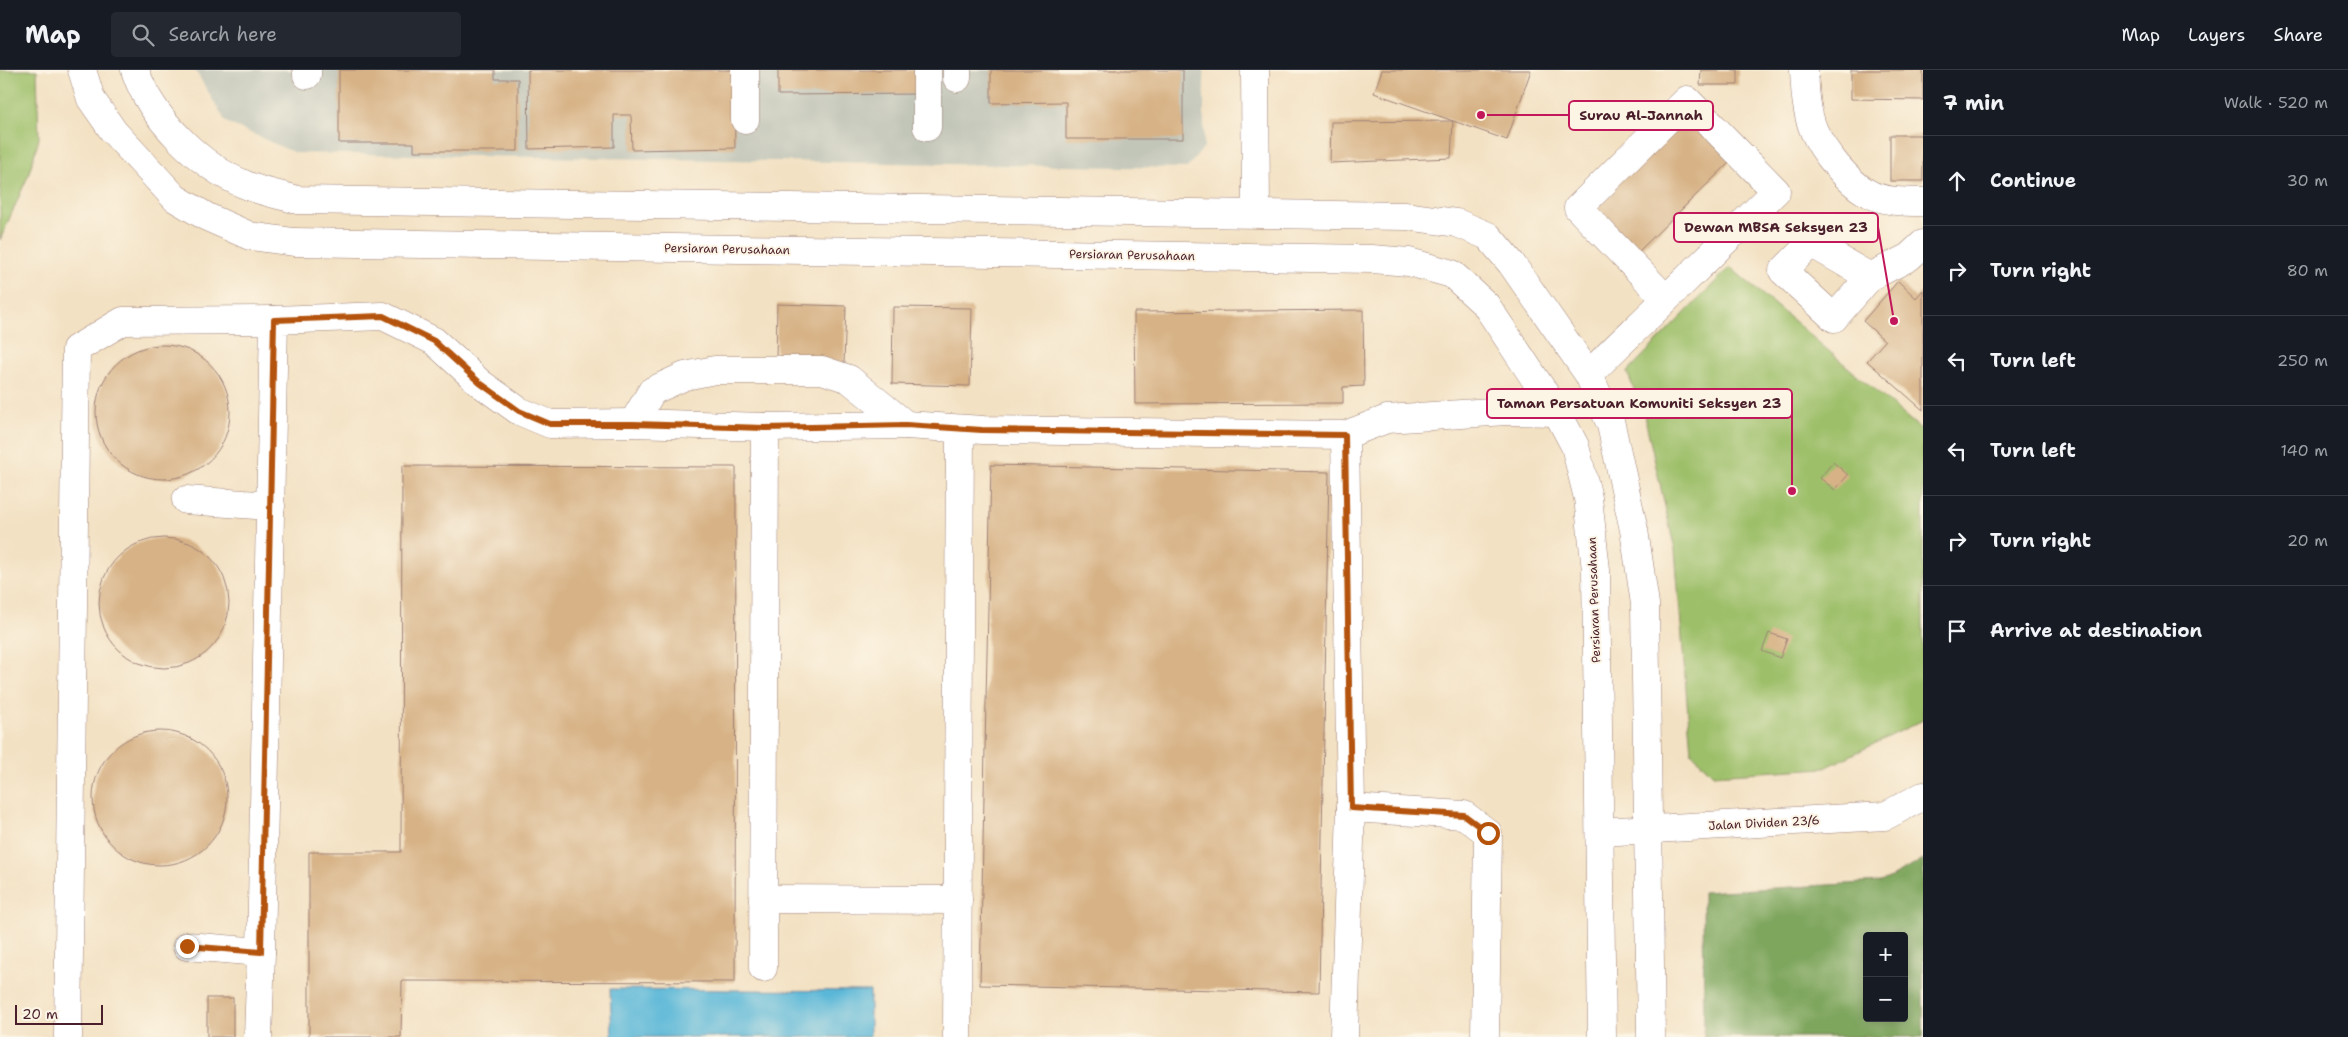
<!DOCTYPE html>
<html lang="en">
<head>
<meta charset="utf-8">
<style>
  body { margin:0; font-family:"Shantell Sans",sans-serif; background:#242831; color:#f1f3f6 }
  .controls { position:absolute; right:15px; bottom:15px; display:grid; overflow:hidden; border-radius:5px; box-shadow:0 2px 12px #0003 }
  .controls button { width:45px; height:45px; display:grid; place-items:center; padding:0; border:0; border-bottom:1px solid #363941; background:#171b24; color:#f1f3f6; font:25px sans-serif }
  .scale { position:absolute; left:15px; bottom:12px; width:88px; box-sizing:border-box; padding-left:5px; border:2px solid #4a1f2b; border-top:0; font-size:14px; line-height:18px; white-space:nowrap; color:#4a1f2b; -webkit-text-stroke:4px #fcf5e5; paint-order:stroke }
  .stop { position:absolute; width:15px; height:15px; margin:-11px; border:4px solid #b45309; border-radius:50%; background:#fff }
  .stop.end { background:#b45309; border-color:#fff; box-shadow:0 1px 5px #0008 }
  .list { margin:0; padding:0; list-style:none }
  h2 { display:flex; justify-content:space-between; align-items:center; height:65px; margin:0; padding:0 20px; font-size:21px }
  h2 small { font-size:16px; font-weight:400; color:#9ea1a6 }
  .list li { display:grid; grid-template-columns:32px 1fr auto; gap:15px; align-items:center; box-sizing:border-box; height:90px; padding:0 20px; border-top:1px solid #363941 }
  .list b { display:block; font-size:19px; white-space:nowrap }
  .list em { font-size:16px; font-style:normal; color:#9ea1a6 }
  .icon { flex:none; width:28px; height:28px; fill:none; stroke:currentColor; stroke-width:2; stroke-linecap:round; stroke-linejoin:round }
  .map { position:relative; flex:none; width:1923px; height:967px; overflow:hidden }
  header { display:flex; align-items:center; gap:30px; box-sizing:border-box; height:70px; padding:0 25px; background:#171b24; border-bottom:1px solid #363941 }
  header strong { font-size:24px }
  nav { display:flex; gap:28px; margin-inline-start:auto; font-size:18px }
  .search { width:350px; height:45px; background:#242831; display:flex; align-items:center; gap:12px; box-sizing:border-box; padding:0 18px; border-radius:5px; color:#9ea1a6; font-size:19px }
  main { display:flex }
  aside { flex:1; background:#171b24 }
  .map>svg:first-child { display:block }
  .industrial { fill:#c2c6b9 }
  .green { fill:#9dbf69; stroke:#746f4a }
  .forest { fill:#7ea65d; stroke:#646244; fill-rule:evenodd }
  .water { fill:#5ab7d8; stroke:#526b82 }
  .building { fill:#d7b286 }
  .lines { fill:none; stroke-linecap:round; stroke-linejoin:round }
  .minor-casing { stroke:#9e8077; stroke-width:29 }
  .major-casing { stroke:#9e8077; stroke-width:29 }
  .minor { stroke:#fff; stroke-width:28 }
  .major { stroke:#fff; stroke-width:28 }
  .route { stroke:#b45309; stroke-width:6 }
  .labels { text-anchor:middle; stroke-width:4; stroke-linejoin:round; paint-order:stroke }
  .street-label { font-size:12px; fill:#4a1f2b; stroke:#fcf5e5 }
  .leader { fill:none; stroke:#c2185b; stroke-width:2 }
  .callout-dot { fill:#c2185b; stroke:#fcf5e5; stroke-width:2 }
  .callout { fill:#fcf5e5; stroke:#c2185b; stroke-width:2 }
  .callout-label { font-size:14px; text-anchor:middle; font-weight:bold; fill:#4a1f2b }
</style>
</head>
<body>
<header>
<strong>Map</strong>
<div class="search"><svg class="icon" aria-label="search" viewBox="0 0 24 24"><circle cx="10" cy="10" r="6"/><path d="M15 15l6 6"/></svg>Search here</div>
<nav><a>Map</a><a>Layers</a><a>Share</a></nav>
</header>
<main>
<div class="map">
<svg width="1923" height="967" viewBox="0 0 1923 967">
  <rect width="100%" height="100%" fill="#fcf5e5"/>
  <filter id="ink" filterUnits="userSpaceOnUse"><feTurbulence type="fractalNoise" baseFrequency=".02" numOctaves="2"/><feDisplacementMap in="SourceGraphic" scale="10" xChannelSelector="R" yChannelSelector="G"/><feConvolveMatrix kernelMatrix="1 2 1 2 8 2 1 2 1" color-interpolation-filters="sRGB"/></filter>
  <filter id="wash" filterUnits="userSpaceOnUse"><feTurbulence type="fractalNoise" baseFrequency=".0096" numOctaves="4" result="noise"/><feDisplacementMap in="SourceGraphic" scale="20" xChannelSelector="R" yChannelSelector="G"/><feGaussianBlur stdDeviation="1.12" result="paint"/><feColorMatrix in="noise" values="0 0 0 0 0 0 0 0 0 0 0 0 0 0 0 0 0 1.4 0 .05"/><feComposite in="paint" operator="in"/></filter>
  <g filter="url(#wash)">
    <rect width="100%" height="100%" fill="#f3e1c3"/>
    <!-- industrial -->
    <polygon class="industrial" points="195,0 1204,0 1204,77 1187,98 295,83 226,52"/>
    <!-- green -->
    <g class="green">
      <polygon points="0,0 37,0 39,69 28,106 0,170"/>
      <polygon points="1730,197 1923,361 1923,650 1825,698 1713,705 1691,682 1675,480 1644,344 1627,302"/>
    </g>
    <!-- forest -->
    <path class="forest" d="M1923 790V967H1704L1703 822 1881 812ZM1867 866H1904V948H1867Z"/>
    <!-- water -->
    <polygon class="water" points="610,919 870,921 870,967 612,967"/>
    <g id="blocks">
      <!-- building -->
      <g class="building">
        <polygon points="339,0 495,0 495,9 518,9 518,81 414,81 414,73 339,73"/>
        <polygon points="528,0 739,0 734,2 735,78 632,80 631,45 614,45 614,77 529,79"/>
        <polygon points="778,0 921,0 921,24 778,25"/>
        <polygon points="991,0 1183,0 1183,69 1066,69 1066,32 991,33"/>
        <polygon points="1382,0 1531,0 1507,70 1374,23"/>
        <polygon points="1701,0 1738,0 1738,15 1700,15"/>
        <polygon points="1851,0 1923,0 1923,30 1851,29"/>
        <polygon points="1687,42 1732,90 1638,182 1592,135"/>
        <polygon points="1453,51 1451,88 1330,93 1331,52"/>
        <rect x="1890" y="65" width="33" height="46"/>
        <polygon points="1898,211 1916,228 1923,220 1923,340 1867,291 1885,271 1863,251"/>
        <polygon points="777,234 846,236 844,294 776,292"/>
        <polygon points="893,237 972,238 970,316 892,314"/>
        <polygon points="1363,240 1364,316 1343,317 1343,333 1135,334 1134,242"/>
        <circle cx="163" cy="342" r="67"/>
        <polygon points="1833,392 1848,405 1835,420 1820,408"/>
        <polygon points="991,395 1329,402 1319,922 980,915"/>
        <polygon points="402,396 736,397 735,912 402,911 401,967 309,967 309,782 401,782"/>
        <circle cx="164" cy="533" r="65"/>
        <polygon points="1769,563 1787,569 1780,588 1762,581"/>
        <circle cx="160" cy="728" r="67"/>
        <rect x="207" y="928" width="26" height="39"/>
      </g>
    </g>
  </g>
  <g filter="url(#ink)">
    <use href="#blocks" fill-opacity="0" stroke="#9e8077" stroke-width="1"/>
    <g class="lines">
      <!-- minor casing -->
      <g class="minor-casing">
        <g id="minor">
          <polyline points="745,0 745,50"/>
          <polyline points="927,0 927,57"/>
          <polyline points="957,0 957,8"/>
          <polyline points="1255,0 1256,143"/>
          <path d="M1804 0C1805 19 1806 43 1814 61 1823 81 1847 111 1866 122 1882 132 1905 132 1923 132"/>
          <polyline points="307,5 307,0"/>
          <polyline points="1870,207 1811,173 1783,201 1834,248 1870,207 1909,187 1923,174"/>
          <path d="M1589 305C1611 281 1635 260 1658 237 1697 199 1736 160 1776 121L1687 30 1578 138 1666 229"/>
          <polyline points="633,353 652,321 685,306 715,300 822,300 849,309 906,355"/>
          <polyline points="186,430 271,436"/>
          <polyline points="1351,738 1464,745 1488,763 1485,967"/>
          <polyline points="1600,762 1885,746 1923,726"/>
          <polyline points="763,829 958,830"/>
          <polyline points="187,876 261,882"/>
          <polyline points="763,898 765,357"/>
          <polyline points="68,967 76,279 123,251 274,250"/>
          <polyline points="258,967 261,882 274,250 383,246 434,271 480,313 519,341 550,354 633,353 765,357 906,355 983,360 1345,365 1387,349 1506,341 1557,342"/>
          <polyline points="957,967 960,359"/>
          <polyline points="1344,967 1351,738 1345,365"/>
        </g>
      </g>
      <!-- major casing -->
      <g class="major-casing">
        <g id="major">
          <polyline points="82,0 91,29 114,62 175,128 207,147 250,166 294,172 1372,189 1409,192 1452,204 1486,235 1557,342 1575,376 1588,428 1596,500 1602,967"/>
          <path d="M135 0C150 47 200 97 246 115 262 122 281 125 298 130L1406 146 1457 153 1488 166 1511 193 1589 305 1611 355 1634 460 1645 534 1651 967"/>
        </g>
      </g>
      <!-- minor -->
      <use href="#minor" class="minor"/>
      <!-- major -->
      <use href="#major" class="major"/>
    </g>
  </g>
  <g class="lines" filter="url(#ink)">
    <!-- route -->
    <polyline class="route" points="187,876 261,882 274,250 383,246 434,271 480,313 519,341 550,354 633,354 765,358 906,355 982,360 1345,365 1351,738 1464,745 1488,763"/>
  </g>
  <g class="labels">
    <!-- street labels -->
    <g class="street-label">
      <text transform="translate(727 179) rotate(1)" y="4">Persiaran Perusahaan</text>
      <text transform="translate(1132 185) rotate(1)" y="4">Persiaran Perusahaan</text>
      <text transform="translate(1594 530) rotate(-92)" y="4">Persiaran Perusahaan</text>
      <text transform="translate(1764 753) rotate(-3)" y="4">Jalan Dividen 23/6</text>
    </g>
  </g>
  <!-- callouts -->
  <path class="leader" d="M1481 45L1569 45M1894 251L1878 157M1792 421L1792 333"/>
  <g class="callout-dot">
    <circle cx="1481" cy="45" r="5"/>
    <circle cx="1894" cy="251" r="5"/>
    <circle cx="1792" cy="421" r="5"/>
  </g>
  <g class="callout">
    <rect x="1569" y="31" width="144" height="29" rx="5"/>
    <rect x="1674" y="143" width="204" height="29" rx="5"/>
    <rect x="1487" y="319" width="305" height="29" rx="5"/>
  </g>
  <g class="callout-label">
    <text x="1641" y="50">Surau Al-Jannah</text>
    <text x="1776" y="162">Dewan MBSA Seksyen 23</text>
    <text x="1639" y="338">Taman Persatuan Komuniti Seksyen 23</text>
  </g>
</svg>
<div class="controls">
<button>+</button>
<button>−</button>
</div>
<div class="scale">20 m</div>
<div class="stop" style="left:1488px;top:763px"></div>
<div class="stop end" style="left:187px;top:876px"></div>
</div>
<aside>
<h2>7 min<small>Walk · 520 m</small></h2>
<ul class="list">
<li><svg class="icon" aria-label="ahead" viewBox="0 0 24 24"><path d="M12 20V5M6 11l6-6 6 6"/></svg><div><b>Continue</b></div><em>30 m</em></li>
<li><svg class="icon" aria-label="right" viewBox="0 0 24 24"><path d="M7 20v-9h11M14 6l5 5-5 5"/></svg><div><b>Turn right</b></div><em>80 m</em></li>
<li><svg class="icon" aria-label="left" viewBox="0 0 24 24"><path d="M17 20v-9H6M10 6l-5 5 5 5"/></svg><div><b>Turn left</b></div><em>250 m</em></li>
<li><svg class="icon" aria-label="left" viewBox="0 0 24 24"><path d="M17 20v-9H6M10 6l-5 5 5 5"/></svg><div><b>Turn left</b></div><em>140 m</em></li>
<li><svg class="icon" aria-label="right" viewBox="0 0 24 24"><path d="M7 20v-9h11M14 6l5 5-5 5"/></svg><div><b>Turn right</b></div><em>20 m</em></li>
<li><svg class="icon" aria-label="arrive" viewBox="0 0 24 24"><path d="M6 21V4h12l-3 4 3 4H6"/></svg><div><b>Arrive at destination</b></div></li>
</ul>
</aside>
</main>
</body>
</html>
